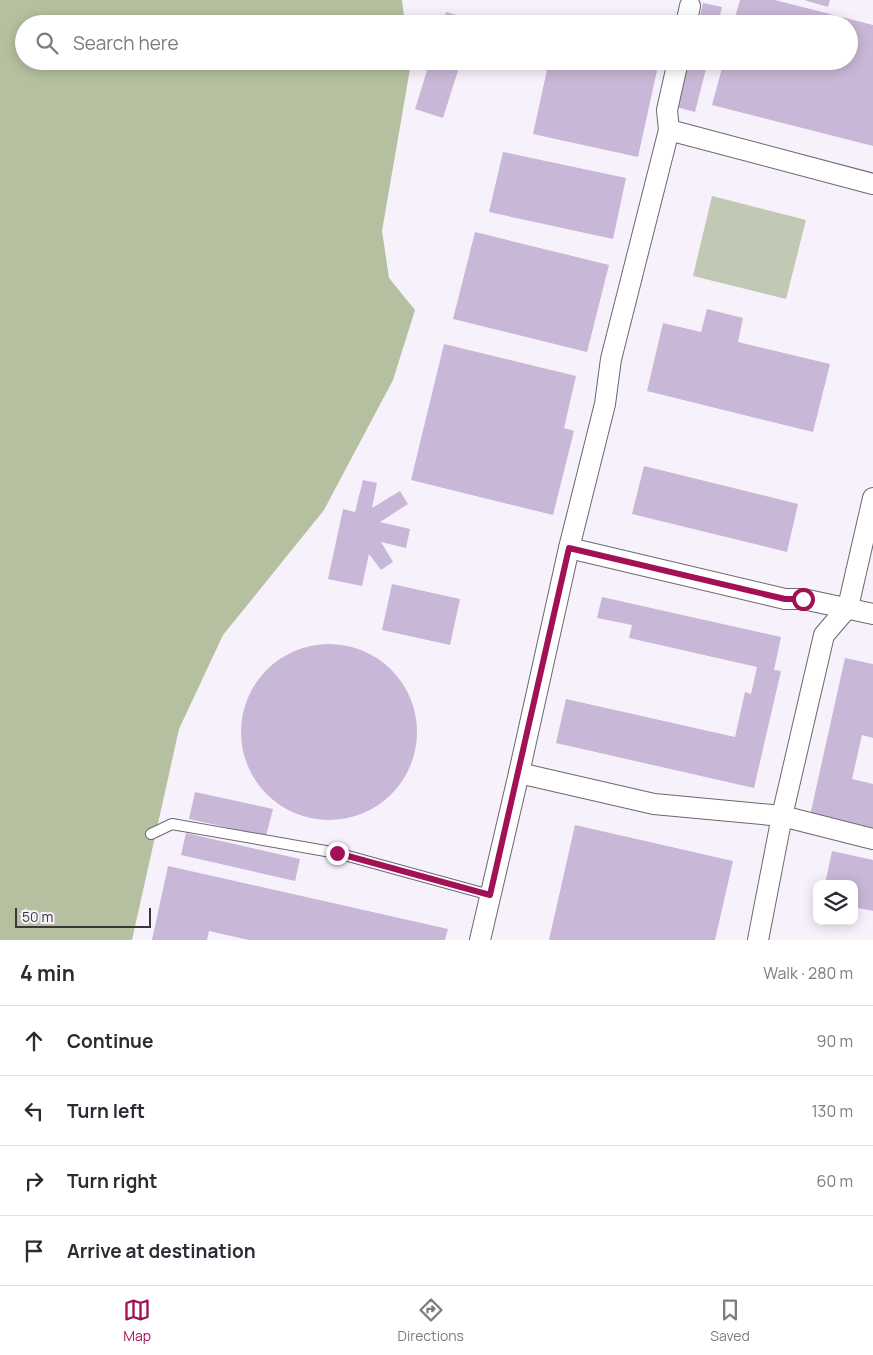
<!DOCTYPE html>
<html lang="en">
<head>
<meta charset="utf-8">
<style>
  body { margin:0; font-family:Manrope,sans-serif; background:#f7f7f7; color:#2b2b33 }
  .controls { position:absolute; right:15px; bottom:15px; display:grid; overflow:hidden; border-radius:10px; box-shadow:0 2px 12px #0003 }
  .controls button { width:45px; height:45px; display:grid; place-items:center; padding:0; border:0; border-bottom:1px solid #e1e1e2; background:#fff; color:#2b2b33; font:25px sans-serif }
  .scale { position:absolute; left:15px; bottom:12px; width:136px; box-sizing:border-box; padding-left:5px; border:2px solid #39373b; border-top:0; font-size:14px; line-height:18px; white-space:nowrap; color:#39373b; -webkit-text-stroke:4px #f7f1fc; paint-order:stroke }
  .stop { position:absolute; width:15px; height:15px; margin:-11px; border:4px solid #a21156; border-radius:50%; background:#fff }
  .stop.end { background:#a21156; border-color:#fff; box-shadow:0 1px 5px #0008 }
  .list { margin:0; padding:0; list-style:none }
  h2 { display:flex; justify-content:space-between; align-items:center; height:65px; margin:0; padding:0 20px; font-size:21px }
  h2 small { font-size:16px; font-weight:400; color:#7c7c81 }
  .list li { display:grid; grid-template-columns:32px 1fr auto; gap:15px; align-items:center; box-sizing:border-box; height:70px; padding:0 20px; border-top:1px solid #e1e1e2 }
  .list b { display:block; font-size:19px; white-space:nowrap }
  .list em { font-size:16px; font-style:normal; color:#7c7c81 }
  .icon { flex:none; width:28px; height:28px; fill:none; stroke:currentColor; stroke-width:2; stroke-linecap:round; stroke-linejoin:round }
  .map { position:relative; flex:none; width:873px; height:940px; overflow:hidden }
  .search { position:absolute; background:#fff; box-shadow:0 2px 12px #0003; left:15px; right:15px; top:15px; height:55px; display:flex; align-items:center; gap:12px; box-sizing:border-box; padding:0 18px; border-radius:28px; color:#7c7c81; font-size:19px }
  .sheet { height:345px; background:#fff }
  nav { display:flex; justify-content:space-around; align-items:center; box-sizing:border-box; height:70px; border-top:1px solid #e1e1e2; background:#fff; font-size:14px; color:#7c7c81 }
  nav a { display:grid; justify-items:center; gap:2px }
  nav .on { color:#a21156 }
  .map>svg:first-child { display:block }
  .green { fill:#c1c9b5 }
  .forest { fill:#b4c09f }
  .building { fill:#c9b7d7 }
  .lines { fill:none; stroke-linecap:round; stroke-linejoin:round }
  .service-casing { stroke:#6c676f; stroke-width:12 }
  .minor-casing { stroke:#6c676f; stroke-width:22 }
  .service { stroke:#fff; stroke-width:10 }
  .minor { stroke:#fff; stroke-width:20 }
  .route { stroke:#a21156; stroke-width:6 }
</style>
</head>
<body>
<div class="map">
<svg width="873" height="940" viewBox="0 0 873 940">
  <rect width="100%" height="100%" fill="#f7f1fc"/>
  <!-- green -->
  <polygon class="green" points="712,196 806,220 786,299 693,276"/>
  <!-- forest -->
  <polygon class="forest" points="0,0 402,0 405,24 24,24 24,61 411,61 411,63 382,231 389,278 415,310 393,380 324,510 223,635 179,729 132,940 0,940"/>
  <!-- building -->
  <g class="building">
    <polygon points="740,0 775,0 873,25 873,146 712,105 724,61 849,61 849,24 733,24"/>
    <polygon points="804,0 830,0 828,7"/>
    <polygon points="703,3 722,7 718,24 698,24"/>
    <polygon points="446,12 474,20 473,24 442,24"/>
    <polygon points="558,20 570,23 570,24 557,24"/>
    <polygon points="430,61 461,61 443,118 415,109"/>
    <polygon points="549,61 659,61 638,157 533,134"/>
    <polygon points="688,61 708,61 695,112 676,107"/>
    <polygon points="503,152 626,178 613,239 489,212"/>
    <polygon points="475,232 609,265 587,352 453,319"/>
    <polygon points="707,309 743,318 738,342 830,364 813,432 647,391 663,323 701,332"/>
    <polygon points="444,344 576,376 564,428 574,431 553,515 411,480"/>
    <polygon points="644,466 798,504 787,552 632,514"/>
    <polygon points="363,480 377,483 372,508 400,491 408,504 380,522 410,529 406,548 381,542 393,562 381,570 369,554 362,586 328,579 343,509 355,512"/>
    <polygon points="392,584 460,599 450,645 382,630"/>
    <polygon points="602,597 781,637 774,670 781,671 754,788 556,743 566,699 735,737 745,692 751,694 757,667 629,638 632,625 597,618"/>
    <circle cx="329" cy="732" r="88"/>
    <polygon points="845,658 873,664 873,738 862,735 852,779 873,784 873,834 809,820"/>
    <polygon points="195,792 273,809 266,836 189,819"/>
    <polygon points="575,825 733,861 715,940 549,940"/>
    <polygon points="186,833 300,859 295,881 181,855"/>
    <polygon points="832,851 873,860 873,911 854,907 854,884 825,884"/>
    <polygon points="168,866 448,929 445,940 249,940 209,931 207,940 152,940"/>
  </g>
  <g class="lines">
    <!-- service casing -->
    <g class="service-casing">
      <polyline id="service" points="151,834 172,824 337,853 490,895"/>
    </g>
    <!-- minor casing -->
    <g class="minor-casing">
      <g id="minor">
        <polyline points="686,24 690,6"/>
        <polyline points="669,130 873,184"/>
        <polyline points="569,548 785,599 803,599 873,614"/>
        <polyline points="519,773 654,804 782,816 873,839"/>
        <polyline points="480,940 519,773 569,548 605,404 611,359 669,130 667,110 678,61"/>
        <polyline points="758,940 782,816 824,635 848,607 873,498"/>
      </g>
    </g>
    <!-- service -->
    <use href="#service" class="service"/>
    <!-- minor -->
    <use href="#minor" class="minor"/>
  </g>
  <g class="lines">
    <!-- route -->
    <polyline class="route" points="337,853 490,895 569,548 785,599 803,599"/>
  </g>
</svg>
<div class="controls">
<button><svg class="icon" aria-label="layers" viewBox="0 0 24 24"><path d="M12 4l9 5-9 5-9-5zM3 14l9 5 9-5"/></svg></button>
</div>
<div class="scale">50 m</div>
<div class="stop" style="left:803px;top:599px"></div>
<div class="stop end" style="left:337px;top:853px"></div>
<div class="search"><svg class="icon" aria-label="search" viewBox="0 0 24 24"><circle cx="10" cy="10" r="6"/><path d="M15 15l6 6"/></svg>Search here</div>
</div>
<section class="sheet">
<h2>4 min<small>Walk · 280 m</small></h2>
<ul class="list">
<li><svg class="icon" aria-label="ahead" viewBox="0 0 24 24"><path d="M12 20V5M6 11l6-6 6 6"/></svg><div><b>Continue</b></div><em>90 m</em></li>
<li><svg class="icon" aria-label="left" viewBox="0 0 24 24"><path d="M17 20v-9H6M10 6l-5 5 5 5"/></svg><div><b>Turn left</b></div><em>130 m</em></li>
<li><svg class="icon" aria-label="right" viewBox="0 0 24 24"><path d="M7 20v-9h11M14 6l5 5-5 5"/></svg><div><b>Turn right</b></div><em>60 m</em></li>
<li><svg class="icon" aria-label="arrive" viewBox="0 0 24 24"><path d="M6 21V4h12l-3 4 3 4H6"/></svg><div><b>Arrive at destination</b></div></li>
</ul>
</section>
<nav>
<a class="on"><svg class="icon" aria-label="map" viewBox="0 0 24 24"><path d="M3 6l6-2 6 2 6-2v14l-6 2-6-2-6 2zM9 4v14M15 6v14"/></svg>Map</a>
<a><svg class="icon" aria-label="directions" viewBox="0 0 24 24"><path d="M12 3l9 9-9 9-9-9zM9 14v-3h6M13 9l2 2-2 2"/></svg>Directions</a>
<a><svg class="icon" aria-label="saved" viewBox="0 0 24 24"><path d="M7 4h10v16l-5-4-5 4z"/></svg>Saved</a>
</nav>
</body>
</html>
